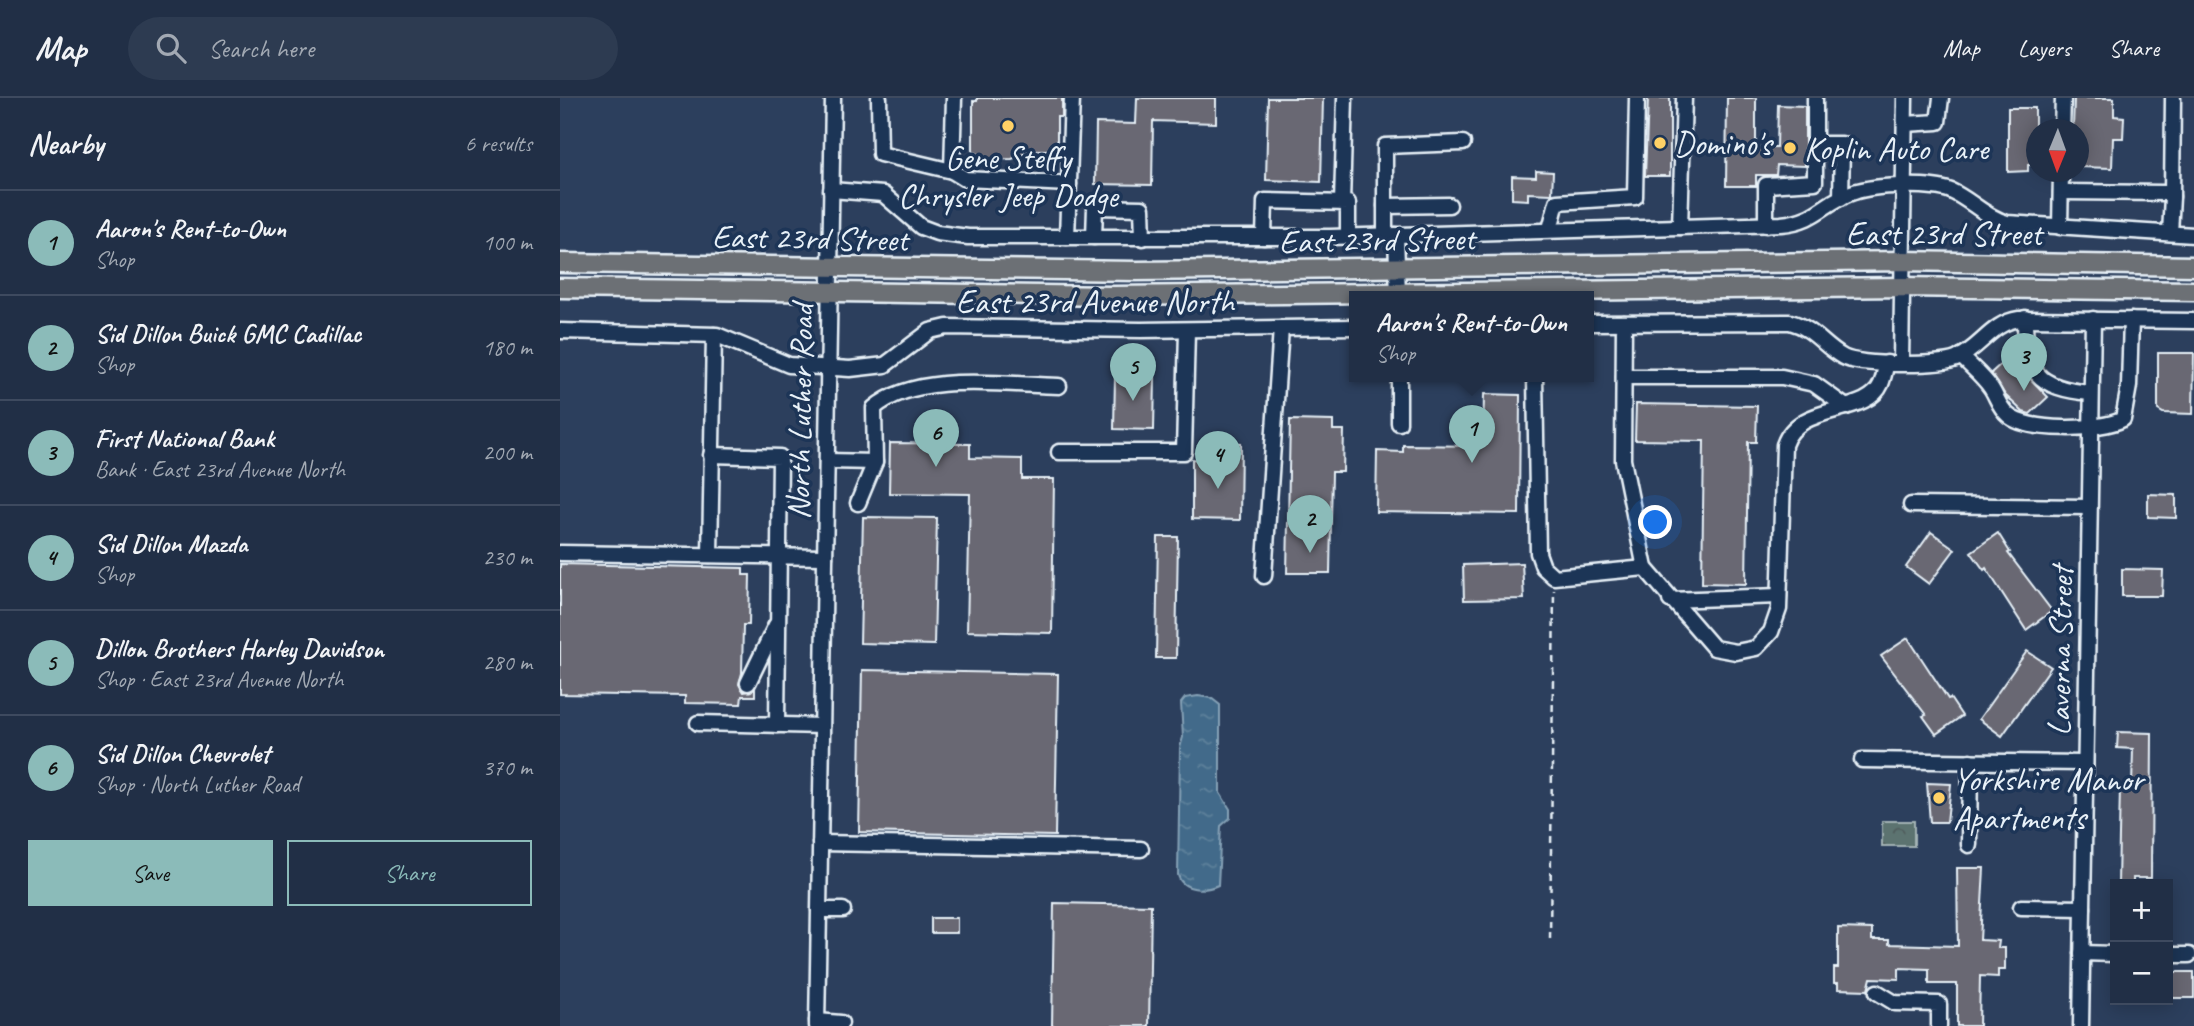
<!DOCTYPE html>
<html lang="en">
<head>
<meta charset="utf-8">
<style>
  body { margin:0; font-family:Caveat,sans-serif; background:#2d3b51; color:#f1f3f6 }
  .controls { position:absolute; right:21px; bottom:21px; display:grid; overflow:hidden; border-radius:0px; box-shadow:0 4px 18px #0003 }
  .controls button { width:63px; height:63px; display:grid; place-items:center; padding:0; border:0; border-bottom:2px solid #3e4a5f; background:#212f46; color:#f1f3f6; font:35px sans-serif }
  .compass { position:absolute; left:1466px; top:21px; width:63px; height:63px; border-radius:50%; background:#212f46; box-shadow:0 4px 18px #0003; rotate:181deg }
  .you { position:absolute; left:1096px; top:425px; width:24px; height:24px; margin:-18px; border:5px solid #fff; border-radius:50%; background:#1a73e8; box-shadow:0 0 0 10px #1a73e833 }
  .badge { display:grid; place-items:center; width:46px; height:46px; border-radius:50%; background:#8bbbb9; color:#111; font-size:23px; font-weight:700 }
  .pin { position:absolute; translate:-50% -58px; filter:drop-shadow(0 2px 4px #0008) }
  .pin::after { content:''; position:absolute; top:37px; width:24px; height:21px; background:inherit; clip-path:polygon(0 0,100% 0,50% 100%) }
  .popup { position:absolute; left:789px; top:193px; width:245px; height:91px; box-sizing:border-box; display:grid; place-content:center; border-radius:0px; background:#212f46; filter:drop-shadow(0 2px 5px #0005); font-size:23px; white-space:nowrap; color:#a2a9b3 }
  .popup b { font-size:26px; color:#f1f3f6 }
  .popup::after { content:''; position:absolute; left:50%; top:100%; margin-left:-14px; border:14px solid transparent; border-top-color:#212f46 }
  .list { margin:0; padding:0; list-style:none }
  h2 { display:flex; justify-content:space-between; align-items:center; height:91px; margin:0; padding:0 28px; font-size:30px }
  h2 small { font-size:23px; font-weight:400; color:#a2a9b3 }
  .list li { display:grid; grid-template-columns:46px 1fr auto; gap:21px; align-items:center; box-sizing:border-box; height:105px; padding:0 28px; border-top:2px solid #3e4a5f }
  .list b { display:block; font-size:26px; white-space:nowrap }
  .list p { margin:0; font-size:23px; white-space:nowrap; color:#a2a9b3 }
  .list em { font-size:23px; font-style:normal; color:#a2a9b3 }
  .actions { display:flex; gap:14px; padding:21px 28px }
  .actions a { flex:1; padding:16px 0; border:2px solid #8bbbb9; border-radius:0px; text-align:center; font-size:24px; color:#8bbbb9 }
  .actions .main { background:#8bbbb9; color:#111 }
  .icon { flex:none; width:38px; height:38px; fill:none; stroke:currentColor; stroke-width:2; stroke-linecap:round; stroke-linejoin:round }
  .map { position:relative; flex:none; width:1634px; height:928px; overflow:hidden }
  header { display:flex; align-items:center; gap:42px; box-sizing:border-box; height:98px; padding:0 35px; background:#212f46; border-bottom:2px solid #3e4a5f }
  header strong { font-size:33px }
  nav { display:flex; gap:38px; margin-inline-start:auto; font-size:24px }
  .search { width:490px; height:63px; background:#2d3b51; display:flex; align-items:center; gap:18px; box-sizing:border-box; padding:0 24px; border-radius:38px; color:#a2a9b3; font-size:26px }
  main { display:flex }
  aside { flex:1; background:#212f46 }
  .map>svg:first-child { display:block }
  .park { fill:url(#park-crowns); stroke:#a2b2b4; stroke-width:2 }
  .water { fill:url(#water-ripples); stroke:#85a1b6; stroke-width:2 }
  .building { fill:#696873; stroke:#e8f1f8; stroke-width:2 }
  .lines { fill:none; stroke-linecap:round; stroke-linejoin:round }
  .minor-casing { stroke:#e8f1f8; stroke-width:19 }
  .major-casing { stroke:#e8f1f8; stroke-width:23 }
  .path { stroke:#e8f1f8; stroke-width:2.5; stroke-dasharray:7 5; stroke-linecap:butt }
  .minor { stroke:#1d3557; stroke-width:14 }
  .major { stroke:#6c6f75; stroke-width:18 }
  .poi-dot { fill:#ffd166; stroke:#1d3557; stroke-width:2.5 }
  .labels { text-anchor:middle; stroke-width:7; stroke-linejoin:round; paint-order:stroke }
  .poi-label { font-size:33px; fill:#e8f1f8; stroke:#1d3557; text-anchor:start }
  .street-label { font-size:33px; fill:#e8f1f8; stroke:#1d3557 }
</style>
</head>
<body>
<header>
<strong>Map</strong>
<div class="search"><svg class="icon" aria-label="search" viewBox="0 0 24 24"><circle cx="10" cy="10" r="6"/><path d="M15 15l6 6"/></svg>Search here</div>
<nav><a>Map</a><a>Layers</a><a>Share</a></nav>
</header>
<main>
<aside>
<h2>Nearby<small>6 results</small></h2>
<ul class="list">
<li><span class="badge">1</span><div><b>Aaron's Rent-to-Own</b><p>Shop</p></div><em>100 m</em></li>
<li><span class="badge">2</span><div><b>Sid Dillon Buick GMC Cadillac</b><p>Shop</p></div><em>180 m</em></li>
<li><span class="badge">3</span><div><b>First National Bank</b><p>Bank · East 23rd Avenue North</p></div><em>200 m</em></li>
<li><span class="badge">4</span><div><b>Sid Dillon Mazda</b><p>Shop</p></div><em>230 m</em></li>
<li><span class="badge">5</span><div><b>Dillon Brothers Harley Davidson</b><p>Shop · East 23rd Avenue North</p></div><em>280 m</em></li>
<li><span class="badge">6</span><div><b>Sid Dillon Chevrolet</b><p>Shop · North Luther Road</p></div><em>370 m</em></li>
</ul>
<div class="actions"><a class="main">Save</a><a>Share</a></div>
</aside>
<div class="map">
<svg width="1634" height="928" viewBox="0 0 1634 928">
  <defs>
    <pattern id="park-crowns" width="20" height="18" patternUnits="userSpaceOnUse" patternTransform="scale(1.75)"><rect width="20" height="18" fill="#5b7370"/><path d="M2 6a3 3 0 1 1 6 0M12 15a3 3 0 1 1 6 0" fill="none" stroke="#4f5b5b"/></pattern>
    <pattern id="water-ripples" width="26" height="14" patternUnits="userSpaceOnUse" patternTransform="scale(1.75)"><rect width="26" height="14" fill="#436b8a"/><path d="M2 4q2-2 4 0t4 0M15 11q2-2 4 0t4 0" fill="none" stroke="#5e819b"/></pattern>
  </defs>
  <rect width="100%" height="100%" fill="#2c3f5d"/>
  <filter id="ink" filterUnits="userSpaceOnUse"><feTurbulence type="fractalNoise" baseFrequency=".0143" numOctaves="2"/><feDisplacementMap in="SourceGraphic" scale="14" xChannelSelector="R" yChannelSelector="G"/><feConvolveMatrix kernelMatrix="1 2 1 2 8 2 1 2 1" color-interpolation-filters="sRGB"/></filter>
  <g filter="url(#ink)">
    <!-- park -->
    <rect class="park" x="1322" y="723" width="32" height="25"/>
    <!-- water -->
    <path class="water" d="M638 598 651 600 660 607V695L670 711V720L661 728 658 787C645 793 622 793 618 777L620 650 623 639 621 605 625 600Z"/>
    <!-- building -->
    <g class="building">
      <polygon points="417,0 502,0 502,19 497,19 497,52 464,52 464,56 452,61 431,62 413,54 413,3 417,3"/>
      <polygon points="577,0 656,0 656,25 593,23 592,87 535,86 536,25 576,26"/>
      <polygon points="708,0 763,0 761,84 706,82"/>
      <polygon points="1088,0 1110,0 1110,78 1085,78"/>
      <polygon points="1167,0 1196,0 1196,49 1217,49 1218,7 1245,8 1245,68 1217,67 1216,77 1196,77 1196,88 1166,88"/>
      <polygon points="1514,0 1554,0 1554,18 1564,19 1563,40 1553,40 1552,70 1518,69 1518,32 1513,32"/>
      <polygon points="1448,10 1475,10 1475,67 1468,67 1468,73 1448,74"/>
      <polygon points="976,73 993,74 992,96 968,95 968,102 952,101 952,78 976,79"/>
      <polygon points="1598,255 1634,255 1633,316 1603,315 1598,312"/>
      <polygon points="1441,266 1453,278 1461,271 1488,299 1470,316 1463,314 1445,297 1431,275"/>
      <polygon points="555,279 595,279 594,332 554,331"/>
      <polygon points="924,296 960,297 959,416 816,414 817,353 843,354 843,347 923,348"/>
      <polygon points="1076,306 1197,308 1196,344 1188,344 1186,486 1142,485 1144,343 1075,342"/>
      <polygon points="730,322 773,323 773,332 784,332 783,374 772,374 770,475 727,475"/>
      <polygon points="646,344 681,345 680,422 632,421 632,361 645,362"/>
      <polygon points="330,345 410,346 410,360 462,361 462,381 494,381 492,535 407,533 410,396 329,395"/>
      <polygon points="1588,396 1616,397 1616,420 1588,419"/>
      <polygon points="303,419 377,420 374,547 300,545"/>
      <polygon points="1371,434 1395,451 1369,486 1346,469"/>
      <polygon points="1438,435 1450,454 1448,455 1492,513 1466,532 1426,470 1424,472 1411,454"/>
      <polygon points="598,439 618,439 616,560 596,560"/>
      <polygon points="962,465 964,501 904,502 903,467"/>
      <polygon points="0,466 183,470 183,477 190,477 189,527 183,527 182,575 179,586 184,594 195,591 195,598 182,598 181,606 125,605 125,598 0,596"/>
      <polygon points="1562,471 1603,472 1602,498 1562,498"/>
      <polygon points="1348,540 1388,601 1390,600 1402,618 1376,636 1363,618 1366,617 1321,558"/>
      <polygon points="1467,553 1491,569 1442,638 1419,621"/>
      <polygon points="302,572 498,576 495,738 299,734"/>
      <polygon points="1558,634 1592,635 1591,780 1573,780 1573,786 1558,786 1560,688 1572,688 1573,651 1557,650"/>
      <polygon points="1367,685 1391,686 1387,724 1370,724"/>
      <polygon points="1397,770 1424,770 1420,842 1439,843 1438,850 1445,850 1445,872 1438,872 1438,879 1420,878 1419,928 1397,928 1397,886 1369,886 1369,871 1339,870 1339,881 1311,880 1308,892 1278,891 1278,885 1274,885 1274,870 1278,870 1278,830 1312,831 1312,842 1329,842 1329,846 1398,848"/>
      <polygon points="494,805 591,807 589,928 492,928"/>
      <rect x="371" y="820" width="26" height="15"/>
      <rect x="1608" y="874" width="26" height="26"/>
    </g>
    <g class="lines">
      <!-- minor casing -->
      <g class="minor-casing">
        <g id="minor">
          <polyline points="319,0 320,56 392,73"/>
          <polyline points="394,0 392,73 405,81 509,86"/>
          <polyline points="1345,26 1378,24 1381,0"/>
          <polyline points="1502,32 1503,0"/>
          <polyline points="1255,46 1282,46 1281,100"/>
          <path d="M271 92 323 96 361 129 377 135 408 139H770L1221 126C1258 123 1264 103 1294 94 1315 87 1370 85 1391 93 1411 102 1425 119 1447 125L1634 137"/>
          <polyline points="1501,94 1607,95 1612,99 1610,135"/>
          <polyline points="1612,99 1613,0"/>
          <polyline points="782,105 785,0"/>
          <polyline points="825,108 889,107"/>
          <polyline points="1206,127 1206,87 1255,84 1255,0"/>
          <polyline points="1120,129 1124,0"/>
          <polyline points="1500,129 1501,74"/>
          <polyline points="990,131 997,104 1075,99 1077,0"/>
          <polyline points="836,137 838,199"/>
          <polyline points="825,138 825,48 903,45"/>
          <polyline points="507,139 512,0"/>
          <polyline points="534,139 535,109 582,110 583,140"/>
          <polyline points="704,139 705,103 788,105 788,139"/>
          <path d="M1465 220C1465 274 1476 290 1531 295"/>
          <path d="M1029 225 1230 224C1254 230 1263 248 1283 259 1299 268 1379 268 1396 261 1421 250 1431 225 1459 221L1634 223"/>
          <path d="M1064 225 1063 362 1085 470 1154 550 1176 554 1196 550 1211 534 1219 511 1224 347C1238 304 1307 319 1321 286 1324 279 1325 271 1327 265"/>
          <polyline points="0,233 157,237 229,267 290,271 325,267 370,233 387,229 581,232 795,229"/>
          <path d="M1401 258C1410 268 1423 278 1431 290 1437 299 1439 309 1448 317 1465 334 1542 333 1563 321L1569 288 1571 222"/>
          <polyline points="1341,264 1345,0"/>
          <polyline points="839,279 839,325"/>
          <polyline points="975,279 978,455 983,469 994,479 1085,470"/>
          <polyline points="1064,279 1222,279 1254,286 1286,309"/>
          <polyline points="499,354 624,354 627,232"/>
          <polyline points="151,357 220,359 217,627"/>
          <path d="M267 363 315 364 314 310C357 273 445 287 499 288"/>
          <polyline points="298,405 315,364"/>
          <polyline points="1351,407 1529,409"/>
          <polyline points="0,455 265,459"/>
          <polyline points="150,457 154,237"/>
          <polyline points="704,478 721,230"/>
          <polyline points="1110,502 1219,498"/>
          <polyline points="188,585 216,527"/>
          <polyline points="138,625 262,628"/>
          <polyline points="1302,662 1525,665"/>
          <polyline points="260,745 581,751"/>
          <polyline points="1409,747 1410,663"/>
          <polyline points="1461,809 1523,810"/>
          <polyline points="259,812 283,812"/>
          <polyline points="1522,855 1555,856"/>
          <polyline points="1608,857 1629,857"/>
          <polyline points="1317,894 1335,905 1379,906 1379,928"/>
          <polyline points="257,923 281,925"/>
          <polyline points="257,928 273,0"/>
          <polyline points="1521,928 1533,221"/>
        </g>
      </g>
      <!-- major casing -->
      <g class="major-casing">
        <g id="major">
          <polyline points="0,165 577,173 1343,163 1634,168"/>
          <polyline points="0,190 554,198 1343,189 1634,193"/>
        </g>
      </g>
      <!-- path -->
      <polyline class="path" points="990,841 994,492"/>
      <!-- minor -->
      <use href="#minor" class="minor"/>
      <!-- major -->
      <use href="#major" class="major"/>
    </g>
  </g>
  <!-- markers -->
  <g class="poi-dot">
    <circle cx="448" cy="28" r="7"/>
    <circle cx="1100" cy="45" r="7"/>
    <circle cx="1230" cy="50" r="7"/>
    <circle cx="1379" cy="700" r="7"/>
  </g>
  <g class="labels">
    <!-- poi labels -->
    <g class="poi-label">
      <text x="1114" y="57">Domino's</text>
      <text x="1244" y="62">Koplin Auto Care</text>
      <text x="448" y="71" text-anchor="middle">Gene Steffy<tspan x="448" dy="38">Chrysler Jeep Dodge</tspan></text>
      <text x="1393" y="693">Yorkshire Manor<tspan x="1393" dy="38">Apartments</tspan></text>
    </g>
    <!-- street labels -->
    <g class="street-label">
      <text x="1384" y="147">East 23rd Street</text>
      <text transform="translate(250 139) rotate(1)" y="12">East 23rd Street</text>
      <text transform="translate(817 141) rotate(-1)" y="12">East 23rd Street</text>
      <text x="535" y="215">East 23rd Avenue North</text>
      <text transform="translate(239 314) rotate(-89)" y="12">North Luther Road</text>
      <text transform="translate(1499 553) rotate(-89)" y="12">Laverna Street</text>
    </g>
  </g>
</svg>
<div class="controls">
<button>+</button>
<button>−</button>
</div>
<svg class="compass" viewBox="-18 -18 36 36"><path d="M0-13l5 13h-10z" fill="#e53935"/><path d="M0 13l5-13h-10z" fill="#a2a9b3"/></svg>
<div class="you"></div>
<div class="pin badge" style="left:912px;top:365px">1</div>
<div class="popup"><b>Aaron's Rent-to-Own</b>Shop</div>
<div class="pin badge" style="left:750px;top:455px">2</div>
<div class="pin badge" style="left:1464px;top:293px">3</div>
<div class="pin badge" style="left:658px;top:391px">4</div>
<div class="pin badge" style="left:573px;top:303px">5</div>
<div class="pin badge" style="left:376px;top:369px">6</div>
</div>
</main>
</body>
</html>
